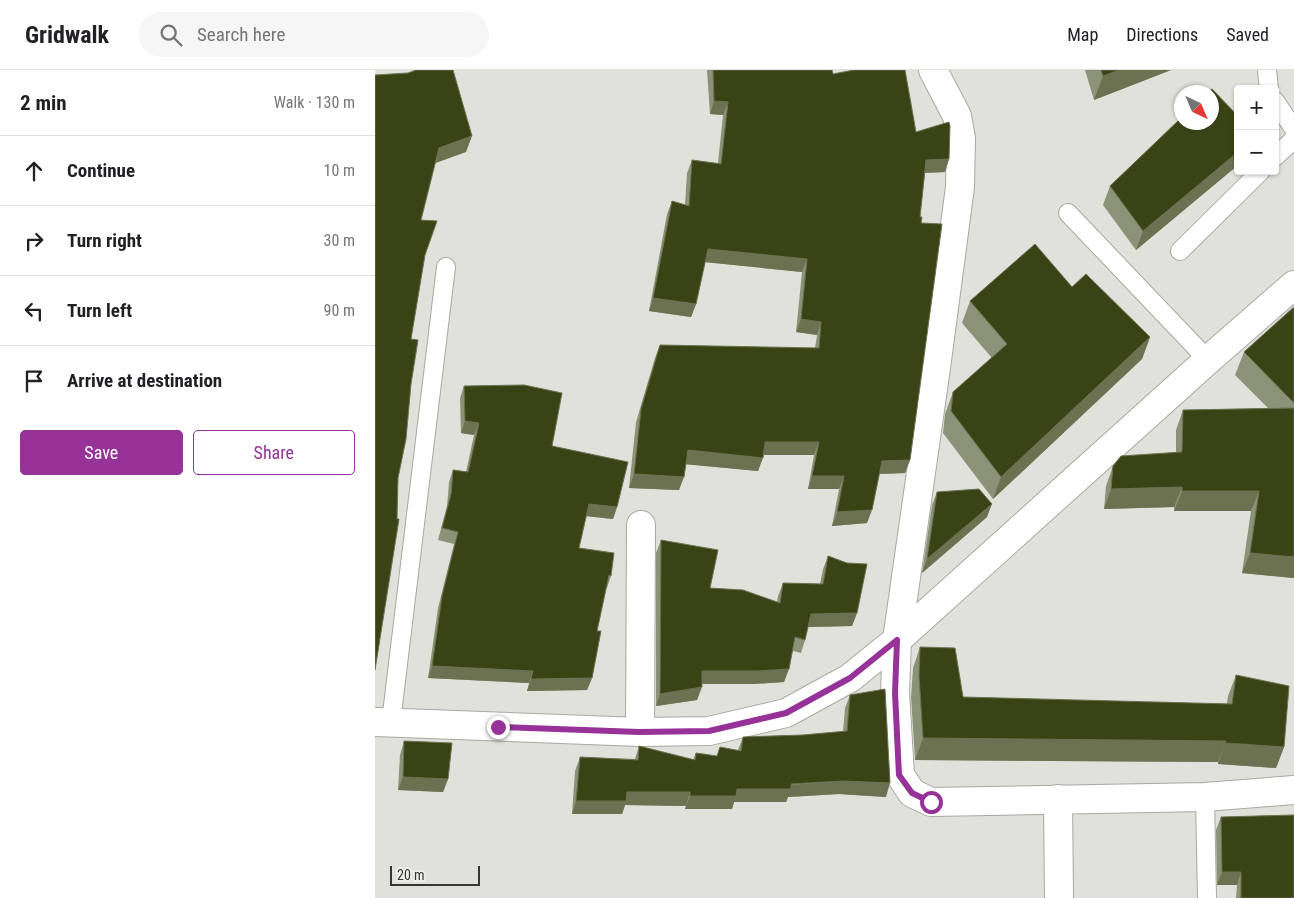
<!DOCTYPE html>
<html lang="en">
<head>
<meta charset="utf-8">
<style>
  body { margin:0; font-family:"Roboto Condensed",sans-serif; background:#f6f6f6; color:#202124 }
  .controls { position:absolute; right:15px; top:15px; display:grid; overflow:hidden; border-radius:5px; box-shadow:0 1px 4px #0004 }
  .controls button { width:45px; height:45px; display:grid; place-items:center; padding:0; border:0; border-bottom:1px solid #e0e0e0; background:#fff; color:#202124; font:25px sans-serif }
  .compass { position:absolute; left:799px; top:15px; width:45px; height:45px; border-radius:50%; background:#fff; box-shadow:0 1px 4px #0004; rotate:136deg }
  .scale { position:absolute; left:15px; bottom:12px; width:90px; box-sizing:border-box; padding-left:5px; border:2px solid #363734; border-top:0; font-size:14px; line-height:18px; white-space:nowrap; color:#363734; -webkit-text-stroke:4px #eceee7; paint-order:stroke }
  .stop { position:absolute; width:15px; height:15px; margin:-11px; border:4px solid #963298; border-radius:50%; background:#fff }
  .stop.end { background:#963298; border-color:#fff; box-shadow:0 1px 5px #0008 }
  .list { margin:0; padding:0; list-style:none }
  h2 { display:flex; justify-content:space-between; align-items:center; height:65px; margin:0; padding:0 20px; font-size:21px }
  h2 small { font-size:16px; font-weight:400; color:#757577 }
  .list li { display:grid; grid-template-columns:32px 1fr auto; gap:15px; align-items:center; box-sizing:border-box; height:70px; padding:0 20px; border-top:1px solid #e0e0e0 }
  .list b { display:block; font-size:19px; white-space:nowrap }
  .list em { font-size:16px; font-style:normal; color:#757577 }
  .actions { display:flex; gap:10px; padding:15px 20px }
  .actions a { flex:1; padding:11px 0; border:1px solid #963298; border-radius:5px; text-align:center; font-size:18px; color:#963298 }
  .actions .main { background:#963298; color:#fff }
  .icon { flex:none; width:28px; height:28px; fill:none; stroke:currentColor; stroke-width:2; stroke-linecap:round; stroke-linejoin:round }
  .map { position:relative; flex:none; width:919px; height:828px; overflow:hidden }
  header { display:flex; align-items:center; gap:30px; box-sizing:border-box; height:70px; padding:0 25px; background:#fff; border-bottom:1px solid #e0e0e0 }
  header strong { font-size:24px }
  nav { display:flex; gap:28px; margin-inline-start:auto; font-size:18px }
  .search { width:350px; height:45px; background:#f6f6f6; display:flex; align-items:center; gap:12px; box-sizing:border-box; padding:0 18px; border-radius:28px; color:#757577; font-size:19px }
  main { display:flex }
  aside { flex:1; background:#fff }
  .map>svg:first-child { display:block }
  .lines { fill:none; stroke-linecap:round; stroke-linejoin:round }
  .lane-casing { stroke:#a7a9a2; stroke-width:20 }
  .street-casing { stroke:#a7a9a2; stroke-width:30 }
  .lane { stroke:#fff; stroke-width:18 }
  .street { stroke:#fff; stroke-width:28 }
  .wall { fill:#8c9278 }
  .shaded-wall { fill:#6c7251 }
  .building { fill:#3a4316; stroke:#6c7251 }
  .route { stroke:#963298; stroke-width:6 }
</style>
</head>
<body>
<header>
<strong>Gridwalk</strong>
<div class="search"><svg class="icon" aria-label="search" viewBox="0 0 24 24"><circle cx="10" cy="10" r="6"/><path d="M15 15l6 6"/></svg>Search here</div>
<nav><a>Map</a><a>Directions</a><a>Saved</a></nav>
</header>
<main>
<aside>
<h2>2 min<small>Walk · 130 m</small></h2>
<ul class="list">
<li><svg class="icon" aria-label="ahead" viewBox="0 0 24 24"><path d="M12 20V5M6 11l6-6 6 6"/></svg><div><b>Continue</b></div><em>10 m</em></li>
<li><svg class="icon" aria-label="right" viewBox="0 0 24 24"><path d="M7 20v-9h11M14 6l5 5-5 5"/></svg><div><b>Turn right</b></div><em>30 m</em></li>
<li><svg class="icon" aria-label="left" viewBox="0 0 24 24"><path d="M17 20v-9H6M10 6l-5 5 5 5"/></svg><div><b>Turn left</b></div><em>90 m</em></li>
<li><svg class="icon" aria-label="arrive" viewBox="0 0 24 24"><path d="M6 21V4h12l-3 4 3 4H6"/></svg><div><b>Arrive at destination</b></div></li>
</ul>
<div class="actions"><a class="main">Save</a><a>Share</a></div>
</aside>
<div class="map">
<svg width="919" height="828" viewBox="0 0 919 828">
  <rect width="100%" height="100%" fill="#dfe1da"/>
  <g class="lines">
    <!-- lane casing -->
    <g class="lane-casing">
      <g id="lane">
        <polyline points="892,0 894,19"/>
        <polyline points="900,31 919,59"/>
        <polyline points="900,87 919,69"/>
        <polyline points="693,143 833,290"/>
        <polyline points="805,181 886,101"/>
        <polyline points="16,652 71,197"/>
        <polyline points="830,727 832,828"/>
      </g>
    </g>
    <!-- street casing -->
    <g class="street-casing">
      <g id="street">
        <polyline points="558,0 582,46 586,68 585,117 561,298 522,570 520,623 525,705 537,723 556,732 830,727 919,720"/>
        <polyline points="0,652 265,662 334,661 411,643 475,608 522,570 833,290 919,215"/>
        <polyline points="265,662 266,455"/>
        <polyline points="683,729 684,828"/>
      </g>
    </g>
    <!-- lane -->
    <use href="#lane" class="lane"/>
    <!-- street -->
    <use href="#street" class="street"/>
  </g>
  <!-- wall -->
  <g class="wall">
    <polygon points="332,0 457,0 458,4 541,62 574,89 570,102 550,103 545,147 535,390 530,403 504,404 492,453 457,456 464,419 433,419 439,385 388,385 383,401 311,394 304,420 254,418 261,352 280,288 285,275 440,278 442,265 421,262 427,202 330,192 321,234 316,247 274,241 292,144 297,131 310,135 312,103 317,90 343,93 348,45 335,44"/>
    <polygon points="710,0 796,0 719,30"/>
    <polygon points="863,46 863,95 761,180 728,135 735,116"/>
    <polygon points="697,217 775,267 767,289 618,429 568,363 570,344 578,322 617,288 587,253 595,231"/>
    <polygon points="919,237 919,508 867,503 876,441 799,441 799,437 729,439 731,416 738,396 801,382 801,360 808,340 893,338 860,305 869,282"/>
    <polygon points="89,316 177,376 242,437 238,449 211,446 204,478 236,506 232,518 231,518 222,561 217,608 212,620 152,621 154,613 53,608 63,538 79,474 63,470 72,436 74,412 78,400 91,402 99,365 86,363 85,328"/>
    <polygon points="562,422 612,447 547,503 557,435"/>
    <polygon points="286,470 335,518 402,532 403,526 408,513 445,514 448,499 453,486 482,543 477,556 433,557 430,570 426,583 418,581 409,612 378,614 327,614 322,630 281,636 281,483"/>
    <polygon points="545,577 588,627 852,634 853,626 861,605 909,677 901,698 843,694 843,692 540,690 536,627 538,598"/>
    <polygon points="475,625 511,727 464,724 413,727 411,732 359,732 357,739 310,739 311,736 250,735 247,744 197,744 200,701 205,687 260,689 264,676 318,690 321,683 342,686 363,680 368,667 428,665 468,662 470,638"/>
    <polygon points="29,671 73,709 68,722 23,720 25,685"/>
    <polygon points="846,747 919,828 861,828 862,815 842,815 841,760"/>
  </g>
  <!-- shaded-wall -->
  <g class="shaded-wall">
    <polygon points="744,0 796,0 719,30 728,6"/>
    <polygon points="339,31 353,32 348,45 335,44"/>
    <polygon points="97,66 91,82 58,94 64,78"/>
    <polygon points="863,82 863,95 761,180 768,161"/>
    <polygon points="574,89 570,102 546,103 551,90"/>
    <polygon points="333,179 432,189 427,202 329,192"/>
    <polygon points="278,228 321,234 316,247 274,241"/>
    <polygon points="426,249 446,252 442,265 421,262"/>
    <polygon points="775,267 767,289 618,429 626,407"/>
    <polygon points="90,351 104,353 99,365 86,363"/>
    <polygon points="390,372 444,372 439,385 386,385"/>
    <polygon points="313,380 388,388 383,401 308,394"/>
    <polygon points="535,390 530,403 502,404 507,391"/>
    <polygon points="259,404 309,407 304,420 254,418"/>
    <polygon points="437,406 469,406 464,419 433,419"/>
    <polygon points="807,417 799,437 729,439 736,419"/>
    <polygon points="807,421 884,421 876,441 799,441"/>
    <polygon points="214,434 242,437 238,449 210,446"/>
    <polygon points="617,434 612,447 547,503 552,489"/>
    <polygon points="497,440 492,453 457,456 462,442"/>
    <polygon points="875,483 919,487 919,508 867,503"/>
    <polygon points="482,543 477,556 431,557 436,544"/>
    <polygon points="57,596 158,601 154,613 53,608"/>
    <polygon points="414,599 409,612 378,614 322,614 327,601"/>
    <polygon points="217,608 212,620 152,621 156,609"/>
    <polygon points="327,617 322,630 281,636 285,624"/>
    <polygon points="548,668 851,671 843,692 540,690"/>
    <polygon points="850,673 909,677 901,698 843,694"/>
    <polygon points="28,707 73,709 68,722 23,720"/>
    <polygon points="468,711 515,713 511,727 464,724 413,727 411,732 359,732 357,739 310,739 315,726 362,719"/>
    <polygon points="252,722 315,722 311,736 250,735 247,744 197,744 201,731"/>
    <polygon points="847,802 866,802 862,815 842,815"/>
  </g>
  <!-- building -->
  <g class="building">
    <polygon points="41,0 78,0 97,66 64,78 46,150 62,151 50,185 36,269 43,270 36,314 31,369 23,408 22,449 24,449 0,600 0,5 33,3"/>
    <polygon points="338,0 457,0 458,4 479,0 530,0 541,62 574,52 575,56 574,89 551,90 545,147 547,147 546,153 567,154 535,390 507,391 497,440 462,442 469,406 437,406 444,372 390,372 388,388 313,380 309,407 259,404 266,339 285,275 444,278 446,252 426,249 432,189 333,179 321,234 278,228 297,131 314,136 317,90 346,94 353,32 339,31"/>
    <polygon points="726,0 744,0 728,6"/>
    <polygon points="837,19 863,46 863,82 768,161 735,116 806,48 806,52 836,52 836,22 833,22"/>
    <polygon points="660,174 697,217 711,204 775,267 626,407 576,341 578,322 632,274 595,231"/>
    <polygon points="919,237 919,333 869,282"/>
    <polygon points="149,315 187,323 177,376 253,392 242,437 214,434 204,478 239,483 236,506 234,505 222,561 226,561 217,608 156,609 158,601 57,596 67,526 83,462 67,458 76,424 78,400 93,402 104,353 90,351 89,316"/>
    <polygon points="919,338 919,487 875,483 884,421 807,421 807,417 736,419 738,396 746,386 807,382 808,340"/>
    <polygon points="604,419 617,434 552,489 562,422"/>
    <polygon points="286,470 343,480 335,518 368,520 405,533 408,513 448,514 453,486 472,493 492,494 482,543 436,544 430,570 420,567 414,599 383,601 327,601 327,617 285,624"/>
    <polygon points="545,577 580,578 588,627 857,634 861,605 914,616 909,677 850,673 851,671 548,668 544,606"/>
    <polygon points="510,619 515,713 468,711 416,714 416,719 362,719 361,726 315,726 315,722 252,722 251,731 201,731 205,687 263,690 264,676 320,690 321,683 342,686 345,677 366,681 368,667 428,665 472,661 475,625"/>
    <polygon points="29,671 77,673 73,709 28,707"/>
    <polygon points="919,745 919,828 866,828 866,802 847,802 846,747"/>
  </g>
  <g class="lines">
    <!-- route -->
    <polyline class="route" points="123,657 264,662 334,661 411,643 475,608 522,570 520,623 524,705 537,723 556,732"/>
  </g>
</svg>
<div class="controls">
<button>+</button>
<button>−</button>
</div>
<svg class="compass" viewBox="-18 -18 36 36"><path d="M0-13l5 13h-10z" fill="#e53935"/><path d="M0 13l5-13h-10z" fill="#757577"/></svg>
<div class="scale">20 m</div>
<div class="stop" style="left:556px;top:732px"></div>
<div class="stop end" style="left:123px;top:657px"></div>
</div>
</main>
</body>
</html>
